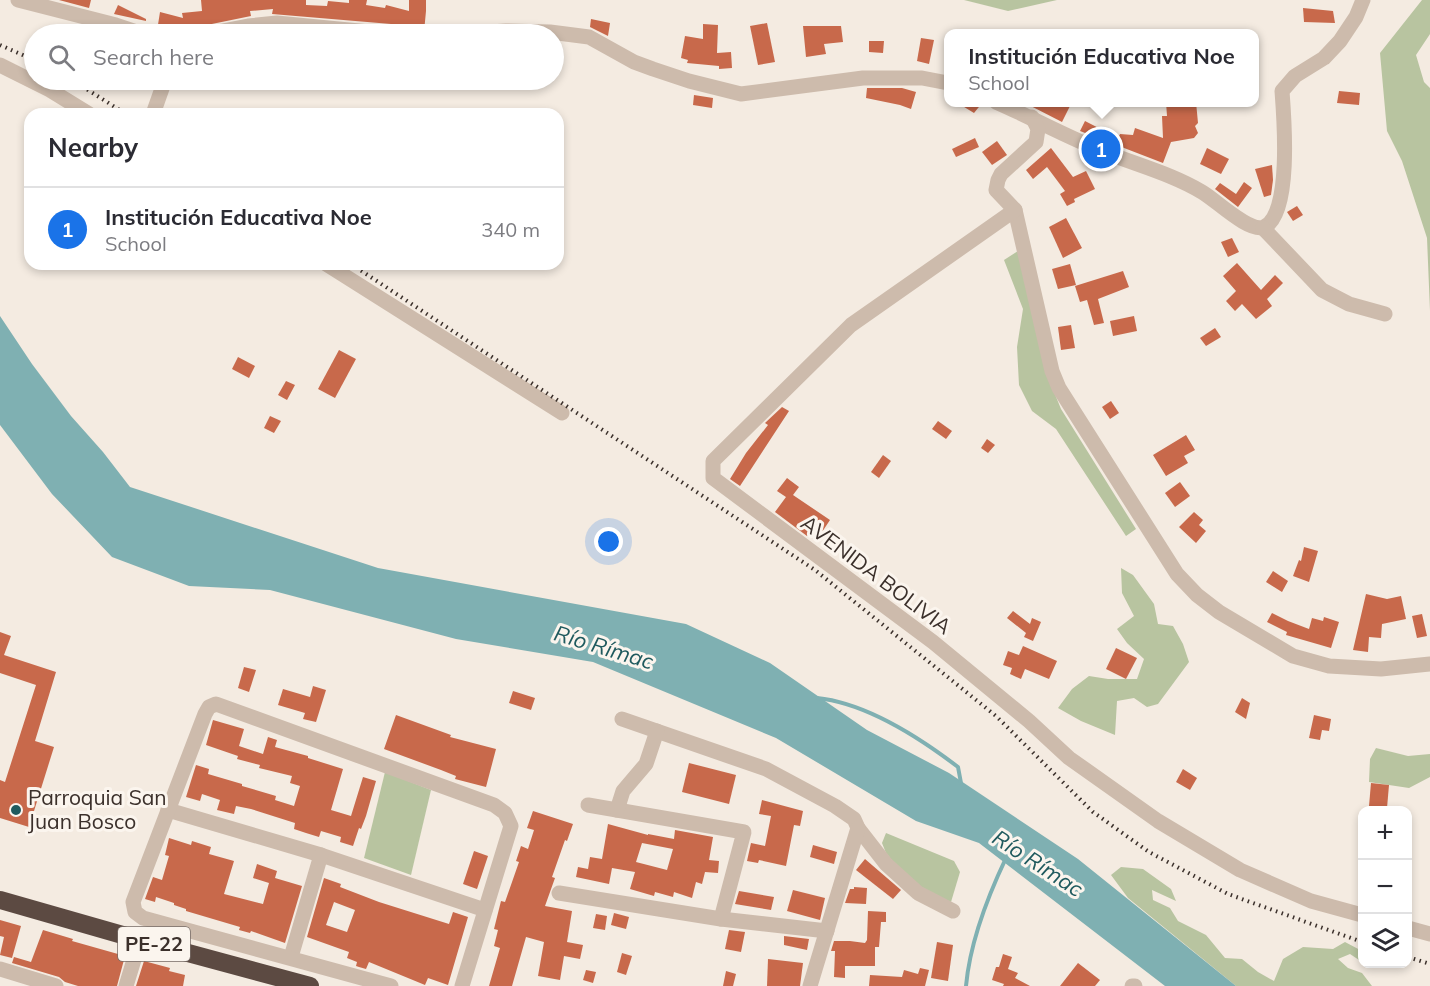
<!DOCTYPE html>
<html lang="en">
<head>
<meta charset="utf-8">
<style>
  body { margin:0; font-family:Mulish,sans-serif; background:#f2f2f3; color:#2b2b33 }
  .controls { position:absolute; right:18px; bottom:18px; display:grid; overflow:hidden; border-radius:12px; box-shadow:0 3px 9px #0003 }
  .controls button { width:54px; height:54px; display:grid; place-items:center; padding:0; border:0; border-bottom:2px solid #e1e1e2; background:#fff; color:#2b2b33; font:30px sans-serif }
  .you { position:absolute; left:609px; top:542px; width:21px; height:21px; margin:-15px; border:4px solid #fff; border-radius:50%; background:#1a73e8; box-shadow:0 0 0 9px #1a73e833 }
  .badge { display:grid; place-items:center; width:39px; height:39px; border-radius:50%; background:#1a73e8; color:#fff; font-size:20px; font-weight:700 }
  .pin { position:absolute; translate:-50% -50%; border:3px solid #fff; box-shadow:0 2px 6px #0006 }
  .popup { position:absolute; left:944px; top:29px; width:315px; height:78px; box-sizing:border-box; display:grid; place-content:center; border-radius:12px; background:#fff; filter:drop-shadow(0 2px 4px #0005); font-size:20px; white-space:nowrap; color:#7c7c81 }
  .popup b { font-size:22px; color:#2b2b33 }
  .popup::after { content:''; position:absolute; left:50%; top:100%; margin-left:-12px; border:12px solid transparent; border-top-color:#fff }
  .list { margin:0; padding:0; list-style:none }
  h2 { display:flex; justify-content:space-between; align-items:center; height:78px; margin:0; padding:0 24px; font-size:26px }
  h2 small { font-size:20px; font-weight:400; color:#7c7c81 }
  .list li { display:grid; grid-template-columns:39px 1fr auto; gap:18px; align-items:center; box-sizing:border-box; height:84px; padding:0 24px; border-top:2px solid #e1e1e2 }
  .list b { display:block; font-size:22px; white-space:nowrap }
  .list p { margin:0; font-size:20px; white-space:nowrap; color:#7c7c81 }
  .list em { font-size:20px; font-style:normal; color:#7c7c81 }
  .icon { flex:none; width:33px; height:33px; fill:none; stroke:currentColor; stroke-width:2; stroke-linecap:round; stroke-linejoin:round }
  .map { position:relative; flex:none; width:1430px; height:986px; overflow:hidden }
  .search { position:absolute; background:#fff; box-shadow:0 3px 9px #0003; left:24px; top:24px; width:540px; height:66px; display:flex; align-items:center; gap:15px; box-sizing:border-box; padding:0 21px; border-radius:33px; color:#7c7c81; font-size:22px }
  .panel { position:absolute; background:#fff; box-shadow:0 3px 9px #0003; left:24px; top:108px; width:540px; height:162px; border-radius:18px }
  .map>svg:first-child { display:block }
  .green { fill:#b8c4a0 }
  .water { fill:#7fb0b2 }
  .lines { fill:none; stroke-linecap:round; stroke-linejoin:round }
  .stream { stroke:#7fb0b2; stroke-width:4 }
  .building { fill:#c8694b; fill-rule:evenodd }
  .minor { stroke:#cdbbac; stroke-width:15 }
  .highway { stroke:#5c4a42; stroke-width:18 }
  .rail { stroke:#3b302b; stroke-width:4; stroke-dasharray:1.5 4.5; stroke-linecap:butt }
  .poi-dot { fill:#1f5a5e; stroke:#fbf5ee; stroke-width:2 }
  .labels { text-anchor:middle; stroke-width:6; stroke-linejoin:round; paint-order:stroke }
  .shield { fill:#fbf5ee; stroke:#756b66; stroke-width:1.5 }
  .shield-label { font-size:20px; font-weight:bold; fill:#3b302b }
  .street-label { font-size:21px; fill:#3b302b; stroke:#fbf5ee }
  .poi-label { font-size:21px; fill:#3b302b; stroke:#fbf5ee; text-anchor:start }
  .water-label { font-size:22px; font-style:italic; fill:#1f5a5e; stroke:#fbf5ee }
</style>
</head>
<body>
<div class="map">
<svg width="1430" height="986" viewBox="0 0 1430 986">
  <rect width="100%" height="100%" fill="#f4ebe1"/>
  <!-- green -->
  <g class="green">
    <polygon points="964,0 1057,0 1008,11"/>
    <polygon points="1422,0 1430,0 1430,34 1416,55 1424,82 1430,88 1430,311 1427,238 1402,161 1387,131 1380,53"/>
    <polygon points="1021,249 1050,382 1061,409 1136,529 1126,536 1056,429 1032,411 1019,385 1017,347 1023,309 1004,260"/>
    <polygon points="1121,568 1133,575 1154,604 1158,624 1173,626 1183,644 1189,662 1158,704 1147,707 1134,698 1117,701 1115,735 1081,721 1058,708 1072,689 1089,676 1108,679 1137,679 1144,659 1127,643 1117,629 1134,616 1122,593"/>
    <polygon points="1376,748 1408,756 1430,754 1430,777 1409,788 1369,782 1370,759"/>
    <polygon points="385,772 431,790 411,875 364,858"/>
    <polygon points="886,833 954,861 960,872 951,902 914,887 886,853 882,843"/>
    <polygon points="1121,867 1143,869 1171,889 1176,901 1152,890 1153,900 1170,908 1178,921 1206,935 1225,958 1242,959 1258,972 1274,981 1283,959 1303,947 1333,949 1345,942 1362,951 1362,962 1350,954 1338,959 1348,968 1362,973 1372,986 1236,986 1128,898 1111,875"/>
  </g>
  <!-- water -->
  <polygon class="water" points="0,316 32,364 71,416 103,452 130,487 378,568 686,624 770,663 867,730 949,773 1078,859 1236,986 1165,986 979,843 916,821 776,738 593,662 456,639 270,590 189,586 112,557 52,494 0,425"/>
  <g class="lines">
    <!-- stream -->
    <g class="stream">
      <path d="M817 698C866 703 920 738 958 767L961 783"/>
      <path d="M966 986C970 942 987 898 1006 858"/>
    </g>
  </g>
  <!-- building -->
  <g class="building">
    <polygon points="59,0 91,0 89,8"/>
    <polygon points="201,0 306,0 306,5 327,6 328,1 349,3 349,0 367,0 366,5 385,8 386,5 409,11 409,0 426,0 426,11 424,32 398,28 391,24 272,14 273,9 250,11 251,16 202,26 173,29 172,34 157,31 160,12 183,18 182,13 202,11"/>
    <polygon points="118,5 146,19 146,21 114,14"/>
    <polygon points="1303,8 1333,11 1335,23 1304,22"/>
    <polygon points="591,19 610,23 608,36 590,27"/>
    <polygon points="767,23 775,62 758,65 750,26"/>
    <polygon points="703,24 718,25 717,53 731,52 732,68 719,69 719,66 687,63 688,60 681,58 685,36 703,39"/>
    <polygon points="803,26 841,26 843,42 824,44 826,54 806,57"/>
    <polygon points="921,38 934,40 929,64 917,61"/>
    <polygon points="869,41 884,41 883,53 869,52"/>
    <polygon points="867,88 902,88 916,92 911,109 900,105 866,98"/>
    <polygon points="1339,91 1360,93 1359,105 1337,103"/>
    <polygon points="694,95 713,98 712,108 693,105"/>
    <polygon points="956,102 983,102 974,113"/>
    <polygon points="1023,102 1072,102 1062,122"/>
    <polygon points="1166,102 1196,102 1198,123 1195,126 1198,133 1194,138 1171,142 1163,163 1080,131 1085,121 1118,138 1120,134 1133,135 1135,128 1163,138 1162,116 1167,116"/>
    <polygon points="975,138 979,147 956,157 952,149"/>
    <polygon points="997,141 1007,155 992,165 982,152"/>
    <polygon points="1051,148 1073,177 1086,171 1095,189 1074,199 1075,202 1067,206 1060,194 1065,191 1047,167 1033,179 1026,170"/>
    <polygon points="1207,148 1229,159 1221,174 1200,164"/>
    <polygon points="1272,165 1273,180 1271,195 1264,197 1255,169"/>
    <polygon points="1244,182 1252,188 1238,207 1215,189 1220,183 1236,194"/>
    <polygon points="1297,206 1303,215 1293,221 1287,212"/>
    <polygon points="1066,218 1082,248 1063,258 1049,227"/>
    <polygon points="1232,238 1239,252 1228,257 1221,242"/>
    <polygon points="1237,263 1261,290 1275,275 1283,283 1267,299 1272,306 1256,319 1242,304 1235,311 1226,301 1236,291 1223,276"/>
    <polygon points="1070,264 1076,285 1058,289 1052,269"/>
    <polygon points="1123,271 1129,287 1098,299 1104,323 1094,325 1087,300 1080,302 1075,286"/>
    <polygon points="1134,316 1137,331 1113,336 1110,321"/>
    <polygon points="1071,325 1075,348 1061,350 1058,327"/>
    <polygon points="1215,328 1221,337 1206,346 1200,338"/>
    <polygon points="339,350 356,359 335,398 318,389"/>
    <polygon points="238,357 255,366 249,378 232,369"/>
    <polygon points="286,381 295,385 287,400 278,395"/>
    <polygon points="1111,401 1119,413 1110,419 1102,407"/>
    <polygon points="782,407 789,411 740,486 730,479 746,453 768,425 765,423"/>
    <polygon points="270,416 281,421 274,433 264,428"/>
    <polygon points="938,421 952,431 946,439 932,429"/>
    <polygon points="1186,435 1195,450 1184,456 1188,463 1166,476 1153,455"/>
    <polygon points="987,439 995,445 988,453 981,448"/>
    <polygon points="883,455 891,461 879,478 871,472"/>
    <polygon points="787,478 799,487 793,495 830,520 822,532 814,527 807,536 775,512 786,497 777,491"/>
    <polygon points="1180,482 1190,496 1175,507 1165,493"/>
    <polygon points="1194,512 1203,520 1199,525 1206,531 1196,543 1179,527"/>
    <polygon points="1304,547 1318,551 1309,582 1293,576 1299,560 1301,561"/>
    <polygon points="1273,571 1288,581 1282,592 1266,582"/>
    <polygon points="1366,594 1387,599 1401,596 1406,619 1382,624 1381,638 1369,637 1368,652 1353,650"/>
    <polygon points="1013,611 1030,624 1032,618 1041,622 1033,641 1024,637 1026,633 1007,618"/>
    <polygon points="1272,613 1288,621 1309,629 1312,618 1323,621 1324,617 1339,622 1331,648 1286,635 1287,632 1267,622"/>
    <polygon points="1422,614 1427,636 1417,638 1412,616"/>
    <polygon points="0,632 11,636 4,655 56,672 35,741 54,747 29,827 0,818 0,780 5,782 36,685 0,673"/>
    <polygon points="1023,646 1057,661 1049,679 1025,669 1021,679 1010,674 1012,668 1003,665 1008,651 1019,655"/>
    <polygon points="1116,648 1137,658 1126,679 1106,669"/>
    <polygon points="244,667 256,670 249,692 238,688"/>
    <polygon points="313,686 326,690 316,722 303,719 305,713 278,705 283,689 310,697"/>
    <polygon points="513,691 535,698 531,710 509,703"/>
    <polygon points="1242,698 1250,703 1246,719 1235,712"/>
    <polygon points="396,715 451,735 450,737 496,749 486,787 455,779 456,776 441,770 384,749"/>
    <polygon points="1314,715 1331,719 1329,731 1322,730 1320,740 1309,738"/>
    <polygon points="213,720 244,729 239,746 263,754 268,737 277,740 275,747 308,756 308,758 343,769 331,810 351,816 363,777 376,781 366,816 361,829 359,828 353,846 340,842 341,837 321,831 319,837 306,833 294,829 295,823 251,809 236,806 234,814 217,810 220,800 202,794 200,801 186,797 196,765 209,769 208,774 242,784 242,786 276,796 275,800 294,806 300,786 290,783 292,776 259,768 260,765 237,759 238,756 206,745"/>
    <polygon points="689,763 736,775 729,804 682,792"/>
    <polygon points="1183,769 1197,778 1190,790 1176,782"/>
    <polygon points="1371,783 1389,785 1387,808 1369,806"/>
    <polygon points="762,800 803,811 800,826 794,825 786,866 759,860 758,863 747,861 751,843 765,846 771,816 759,814"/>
    <polygon points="533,811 573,824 567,841 565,840 552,877 555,878 545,906 572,911 567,942 583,945 580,959 564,956 560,980 538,976 544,942 526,937 512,986 489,986 500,948 494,946 498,930 494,929 501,901 505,902 519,862 516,861 521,846 528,849 534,830 527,828"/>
    <path d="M608 824 648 835V834L674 839 675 830 713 837 709 860 719 861 718 873 705 872 702 884 696 882 692 898 674 892 673 897 655 892 654 896 630 889 635 872 612 868 609 884 576 877 578 867 588 869 590 857 602 859ZM642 843 673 849 667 870 636 862Z"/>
    <polygon points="169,838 191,845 192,841 211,847 209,854 234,861 224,894 263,904 269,883 253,878 257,864 277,871 275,878 302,886 285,943 251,931 250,933 239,930 240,927 186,911 186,909 174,905 174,903 156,897 155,902 145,899 153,877 162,880 169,856 165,855"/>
    <polygon points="813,845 837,852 834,864 810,857"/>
    <polygon points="474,851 488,856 477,889 463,884"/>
    <polygon points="865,859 901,890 893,899 856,870"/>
    <path d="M324 878 341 884 340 887 379 902 449 924 453 912 468 917 448 985 428 978 425 985 369 962 366 969 359 967 356 966 357 962 347 958 349 952 307 937ZM334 902 355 910 347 932 326 925Z"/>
    <polygon points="854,887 867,888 866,904 845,903 850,889 854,889"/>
    <polygon points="793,890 825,898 820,920 787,911"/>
    <polygon points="739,891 774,897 771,910 735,904"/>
    <polygon points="868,911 886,912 886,922 881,922 879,947 875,947 875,966 845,966 845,978 834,977 835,951 831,951 834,941 850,941 865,943 867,940"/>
    <polygon points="614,913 629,917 626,929 611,925"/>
    <polygon points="596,914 607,916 605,930 593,928"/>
    <polygon points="0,920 21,926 12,958 0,955 4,937 0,936"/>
    <polygon points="43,930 73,939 72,941 125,956 117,986 78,986 65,982 59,977 12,963 14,957 31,962"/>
    <polygon points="729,930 745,932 741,952 725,949"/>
    <polygon points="784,936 809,939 807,950 784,945"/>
    <polygon points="937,942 953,945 948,981 931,978"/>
    <polygon points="622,953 632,956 626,975 617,972"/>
    <polygon points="1003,954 1012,957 1008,969 1018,973 1015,978 1030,986 1003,986 1004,984 992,980 996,967 999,967"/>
    <polygon points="768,959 803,963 800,986 767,986"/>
    <polygon points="144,961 170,968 169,971 185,975 183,986 136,986"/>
    <polygon points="1078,963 1100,980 1095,986 1060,986"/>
    <polygon points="920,968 929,970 925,986 869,986 870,975 902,977 904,970 918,974"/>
    <polygon points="586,970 596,972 593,983 583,980"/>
    <polygon points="726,971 736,974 733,986 723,986"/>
  </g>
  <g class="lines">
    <!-- minor -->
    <g class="minor">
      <polyline points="18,0 116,25 143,34"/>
      <polyline points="207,34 248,26 277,23 390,34"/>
      <polyline points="456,34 506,31 550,32 589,37 634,62 653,69 689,81 741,94 863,78 922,78 948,83"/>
      <polyline points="0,65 50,90 89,114"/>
      <path d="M996 102C1033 118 1068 138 1105 152 1137 165 1172 174 1202 192 1216 200 1249 233 1264 227 1292 215 1284 117 1282 91L1295 76 1324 58 1340 41 1356 17 1363 0"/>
      <polyline points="153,114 165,80"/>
      <polyline points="1032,117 1038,129 1036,142 1001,174 998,180 996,190 1015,210 1052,371 1059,388 1177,574 1197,595 1219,612 1293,656 1329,666 1381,669 1430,664"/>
      <polyline points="1015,210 851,325 713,461 713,478 933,642 1029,721 1069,758 1158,821 1240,870 1311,901 1362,915"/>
      <polyline points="1263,228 1322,290 1349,304 1385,314"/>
      <polyline points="326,264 562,413"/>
      <polyline points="622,719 766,769 835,806 854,819 858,828 886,864 918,893 953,911"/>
      <polyline points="588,805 744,832 721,919"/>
      <polyline points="168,810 321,855 485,910"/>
      <polyline points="617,810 623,791 646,764 657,731"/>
      <polyline points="559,893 721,919 827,931"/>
      <polyline points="1408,928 1430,934"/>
      <polyline points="291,957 321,855"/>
      <polyline points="0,969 56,986"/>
      <polyline points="126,986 140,940"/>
      <polyline points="391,986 143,918 135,912 133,902 205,714 209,707 216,704 494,805 505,813 511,826 462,986"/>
      <polyline points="810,986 858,828"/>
      <polyline points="1132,986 1135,986"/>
    </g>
    <!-- highway -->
    <polyline class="highway" points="0,900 140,940 310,986"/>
    <!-- rail -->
    <g class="rail">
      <polyline points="0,45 34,60"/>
      <polyline points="72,80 126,114"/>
      <polyline points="351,264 815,570 996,716 1093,812 1149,852 1228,894 1362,942"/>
      <polyline points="1408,957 1430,964"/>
    </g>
  </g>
  <!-- markers -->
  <circle class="poi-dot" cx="16" cy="810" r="6"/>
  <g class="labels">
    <!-- shield labels -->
    <rect class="shield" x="118" y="927" width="72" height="34" rx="4.5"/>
    <g class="shield-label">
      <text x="154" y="951">PE-22</text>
    </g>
    <!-- street labels -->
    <g class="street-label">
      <text transform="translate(876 575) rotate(37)" y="7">AVENIDA BOLIVIA</text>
    </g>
    <!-- poi labels -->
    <g class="poi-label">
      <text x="28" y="805">Parroquia San<tspan x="28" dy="24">Juan Bosco</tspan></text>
    </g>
    <!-- water labels -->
    <g class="water-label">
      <text transform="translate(604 647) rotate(17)" y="8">Río Rímac</text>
      <text transform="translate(1038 863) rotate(33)" y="8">Río Rímac</text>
    </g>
  </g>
</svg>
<div class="controls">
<button>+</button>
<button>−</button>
<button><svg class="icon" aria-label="layers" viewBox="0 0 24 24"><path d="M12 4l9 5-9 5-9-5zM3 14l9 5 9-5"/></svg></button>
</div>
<div class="you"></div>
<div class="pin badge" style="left:1101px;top:149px">1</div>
<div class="popup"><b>Institución Educativa Noe</b>School</div>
<div class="search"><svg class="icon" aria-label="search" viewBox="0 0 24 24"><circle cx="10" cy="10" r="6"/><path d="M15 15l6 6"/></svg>Search here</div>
<section class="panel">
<h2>Nearby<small></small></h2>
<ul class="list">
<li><span class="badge">1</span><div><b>Institución Educativa Noe</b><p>School</p></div><em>340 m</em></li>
</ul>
</section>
</div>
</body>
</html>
